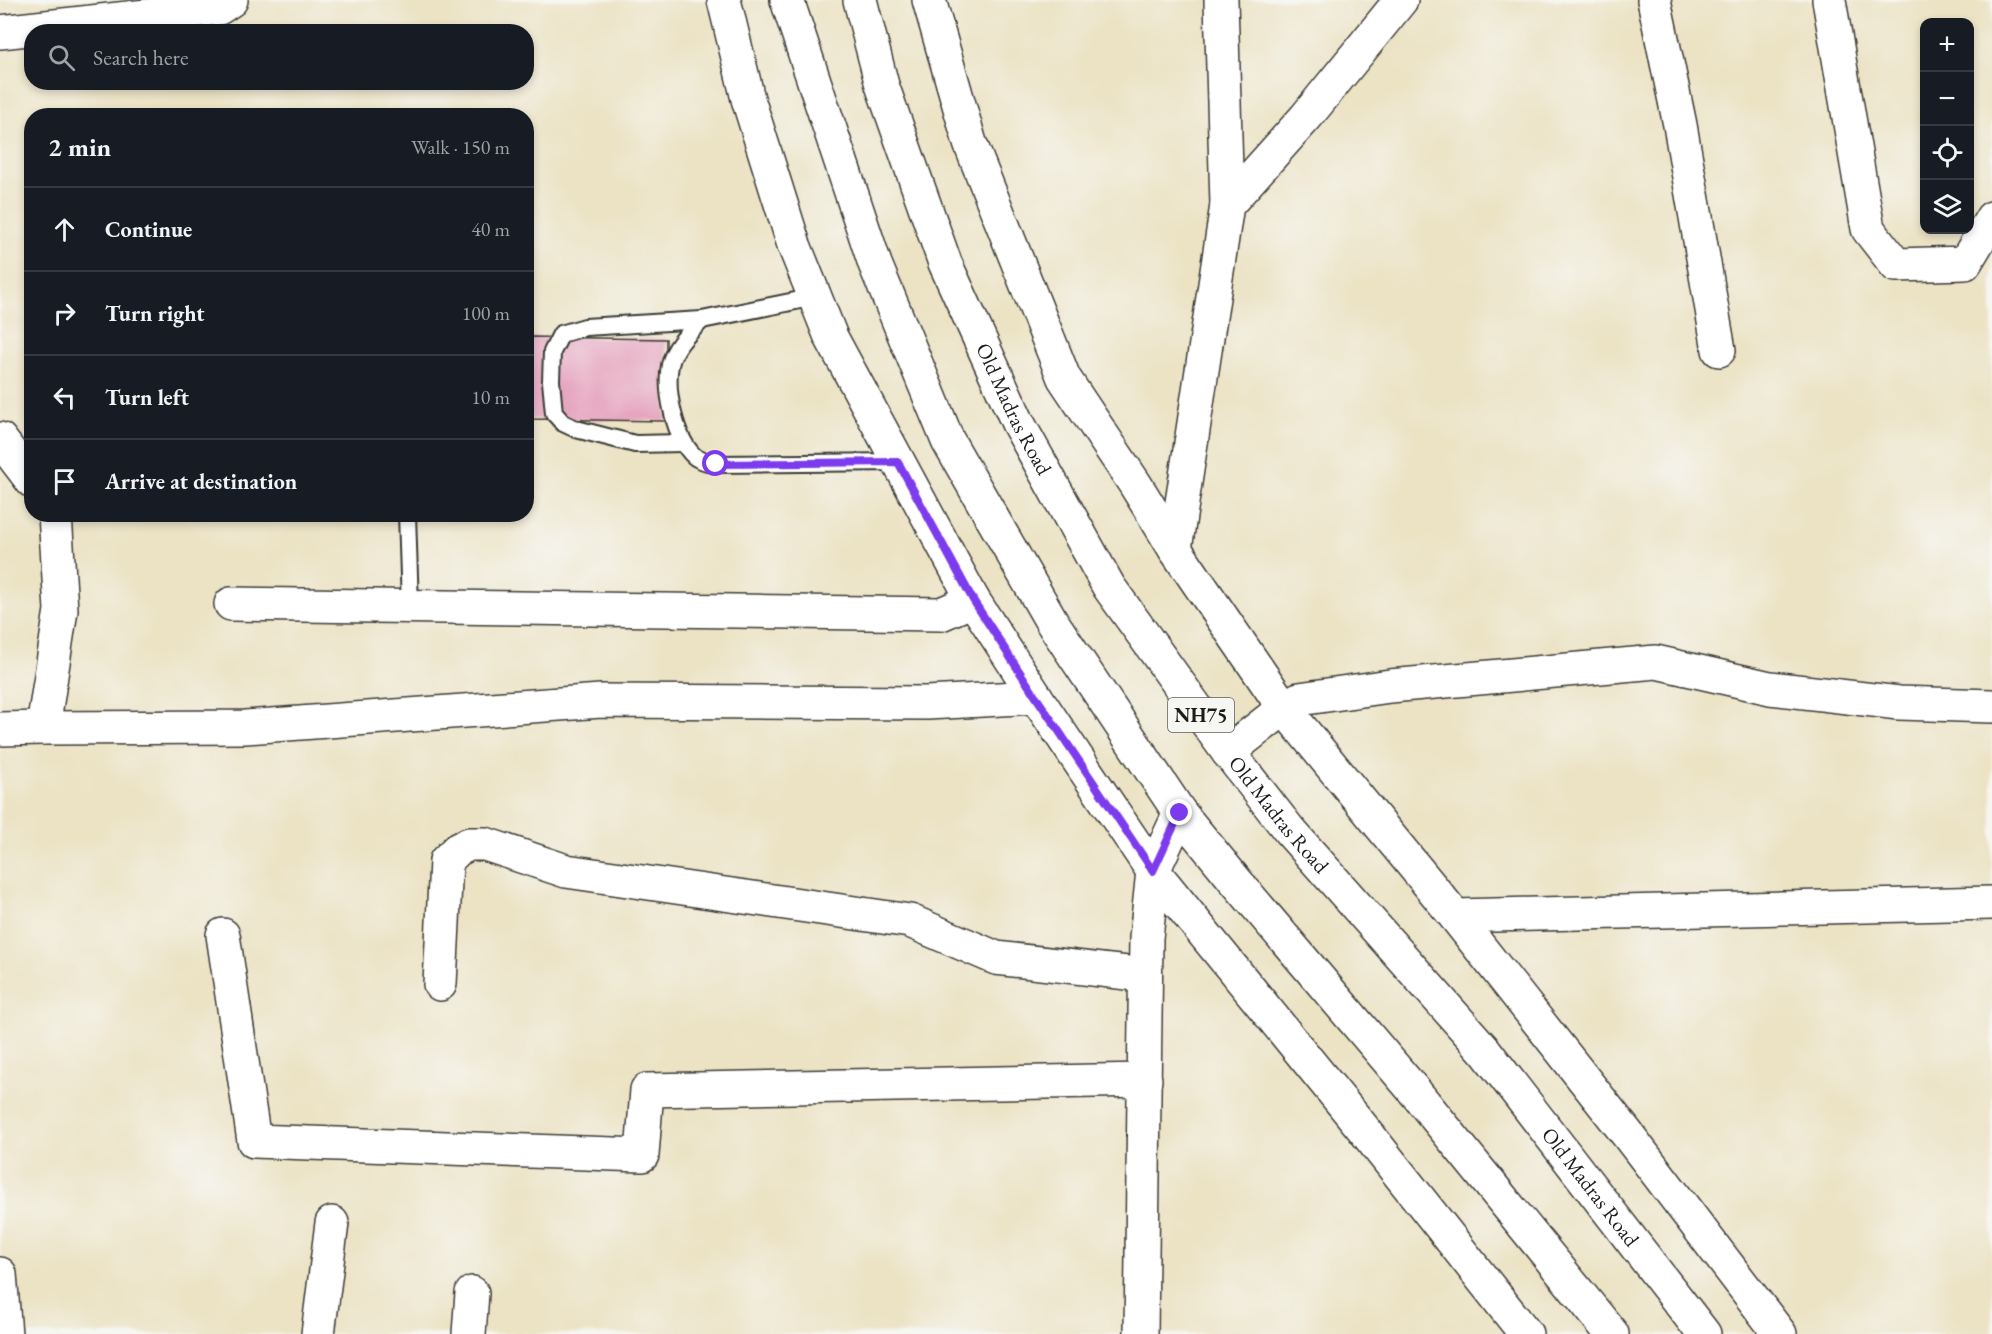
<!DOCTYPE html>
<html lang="en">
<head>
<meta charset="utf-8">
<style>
  body { margin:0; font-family:"EB Garamond",serif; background:#242831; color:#f1f3f6 }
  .controls { position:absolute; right:18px; top:18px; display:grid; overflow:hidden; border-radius:12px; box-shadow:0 3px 9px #0003 }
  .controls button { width:54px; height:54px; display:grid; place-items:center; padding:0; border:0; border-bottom:2px solid #363941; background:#171b24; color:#f1f3f6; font:30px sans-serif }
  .stop { position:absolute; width:18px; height:18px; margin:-14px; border:4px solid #7c3aed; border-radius:50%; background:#fff }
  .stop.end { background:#7c3aed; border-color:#fff; box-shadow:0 2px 6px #0008 }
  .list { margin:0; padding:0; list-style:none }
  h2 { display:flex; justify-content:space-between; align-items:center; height:78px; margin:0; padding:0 24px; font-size:26px }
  h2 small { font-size:20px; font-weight:400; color:#9ea1a6 }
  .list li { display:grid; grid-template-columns:39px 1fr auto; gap:18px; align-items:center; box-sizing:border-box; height:84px; padding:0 24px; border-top:2px solid #363941 }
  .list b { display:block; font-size:22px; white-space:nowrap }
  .list em { font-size:20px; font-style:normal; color:#9ea1a6 }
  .icon { flex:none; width:33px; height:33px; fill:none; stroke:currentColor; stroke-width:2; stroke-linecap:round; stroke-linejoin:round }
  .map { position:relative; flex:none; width:1992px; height:1334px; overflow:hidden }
  .search { position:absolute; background:#171b24; box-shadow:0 3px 9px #0003; left:24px; top:24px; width:510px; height:66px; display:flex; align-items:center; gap:15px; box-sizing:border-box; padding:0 21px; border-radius:24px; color:#9ea1a6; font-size:22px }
  .panel { position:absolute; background:#171b24; box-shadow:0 3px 9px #0003; left:24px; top:108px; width:510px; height:414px; border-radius:24px }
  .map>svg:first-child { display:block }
  .building { fill:#e6a6c0 }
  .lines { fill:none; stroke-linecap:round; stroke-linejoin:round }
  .service-casing { stroke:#3b3a35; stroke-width:20 }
  .minor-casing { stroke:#3b3a35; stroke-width:36 }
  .tertiary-casing { stroke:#3b3a35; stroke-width:36 }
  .secondary-casing { stroke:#3b3a35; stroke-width:36 }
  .trunk-casing { stroke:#3b3a35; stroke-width:36 }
  .service { stroke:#fff; stroke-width:16 }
  .minor { stroke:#fff; stroke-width:33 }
  .tertiary { stroke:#fff; stroke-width:33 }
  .secondary { stroke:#fff; stroke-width:33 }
  .trunk { stroke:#fff; stroke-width:33 }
  .route { stroke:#7c3aed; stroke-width:8 }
  .labels { text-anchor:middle; stroke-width:6; stroke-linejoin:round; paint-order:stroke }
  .shield { fill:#f6f6f2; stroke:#5d5d5c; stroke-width:1.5 }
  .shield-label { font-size:20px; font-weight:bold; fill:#1c1c1c }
  .street-label { font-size:21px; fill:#1c1c1c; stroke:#f6f6f2 }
</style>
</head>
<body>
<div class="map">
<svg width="1992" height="1334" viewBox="0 0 1992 1334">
  <rect width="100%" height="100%" fill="#f6f6f2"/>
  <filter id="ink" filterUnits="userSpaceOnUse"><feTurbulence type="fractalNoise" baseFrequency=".0167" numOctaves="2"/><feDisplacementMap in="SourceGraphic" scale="12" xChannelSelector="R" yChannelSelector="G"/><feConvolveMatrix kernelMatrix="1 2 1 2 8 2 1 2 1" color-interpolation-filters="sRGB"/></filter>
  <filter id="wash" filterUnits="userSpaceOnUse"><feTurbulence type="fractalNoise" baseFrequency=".008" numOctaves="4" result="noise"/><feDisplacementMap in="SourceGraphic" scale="24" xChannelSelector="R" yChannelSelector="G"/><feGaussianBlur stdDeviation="1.35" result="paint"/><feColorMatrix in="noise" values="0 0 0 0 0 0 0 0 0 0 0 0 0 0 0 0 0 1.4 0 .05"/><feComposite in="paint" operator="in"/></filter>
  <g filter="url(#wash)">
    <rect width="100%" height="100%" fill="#ece3c5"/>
    <g id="blocks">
      <!-- building -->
      <polygon class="building" points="527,337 666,339 666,421 526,419"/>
    </g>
  </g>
  <g filter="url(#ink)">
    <use href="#blocks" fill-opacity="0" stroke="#3b3a35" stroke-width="1.5"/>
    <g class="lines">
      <!-- service casing -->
      <g class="service-casing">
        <g id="service">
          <path d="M702 320C689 333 674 346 670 365 665 391 675 438 694 456 699 461 709 462 715 464L898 462"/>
          <polyline points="683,443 635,444 576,429 563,423 554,413 551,381 552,352 561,334 585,327 702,320 815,297"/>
          <polyline points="407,514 410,607"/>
        </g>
      </g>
      <!-- minor casing -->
      <g class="minor-casing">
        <g id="minor">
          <polyline points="1221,0 1227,205"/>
          <polyline points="1654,0 1680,125 1719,350"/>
          <polyline points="1829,0 1868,229 1896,265 1965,263 1992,218"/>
          <polyline points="0,32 219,8 231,0"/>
          <polyline points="0,439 32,481"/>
          <polyline points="55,514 61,610 43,728 245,727 601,701 927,703 1036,697"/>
          <polyline points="1175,549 1227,205 1306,117 1401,0"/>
          <polyline points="231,604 941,614 973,600"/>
          <polyline points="0,729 43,728"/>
          <polyline points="1455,916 1992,903"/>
          <polyline points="223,935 254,1141 642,1155 647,1090 1145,1080"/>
          <polyline points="440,984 446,861 457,850 469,844 485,844 566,871 910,921 996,958 1145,975"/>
          <polyline points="0,1274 5,1334"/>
          <polyline points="318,1334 332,1223"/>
          <polyline points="469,1334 472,1293"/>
        </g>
      </g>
      <!-- tertiary casing -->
      <g class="tertiary-casing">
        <g id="tertiary">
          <polyline points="724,0 748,99 794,245 831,337 973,600 1036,697 1153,871 1362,1127 1526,1334"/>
          <polyline points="929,0 970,143 1064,378 1135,484 1175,549 1284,708 1455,916 1628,1135 1780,1334"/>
          <polyline points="1284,708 1299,699 1390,686 1656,662 1770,688 1899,703 1992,706"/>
        </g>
      </g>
      <!-- secondary casing -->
      <g class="secondary-casing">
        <g id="secondary">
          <polyline points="1228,752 1284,708"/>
          <polyline points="1141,1334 1146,938 1153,871 1180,813"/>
        </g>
      </g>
      <!-- trunk casing -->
      <g class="trunk-casing">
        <g id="trunk">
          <polyline points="787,0 875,264 948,441 1052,622 1180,813 1234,879 1416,1093 1612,1334"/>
          <path id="s1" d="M860 0 882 85 945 263 1018 423 1109 587 1228 752 1289 830 1486 1052 1704 1334"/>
        </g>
      </g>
      <!-- service -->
      <use href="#service" class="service"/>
      <!-- minor -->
      <use href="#minor" class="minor"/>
      <!-- tertiary -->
      <use href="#tertiary" class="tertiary"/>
      <!-- secondary -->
      <use href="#secondary" class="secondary"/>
      <!-- trunk -->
      <use href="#trunk" class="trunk"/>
    </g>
  </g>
  <g class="lines" filter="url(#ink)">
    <!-- route -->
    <polyline class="route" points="716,464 898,462 973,600 1036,697 1153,871 1180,813"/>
  </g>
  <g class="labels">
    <!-- shield labels -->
    <rect class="shield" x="1168" y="698" width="66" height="34" rx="4.5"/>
    <g class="shield-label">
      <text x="1201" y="722">NH75</text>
    </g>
    <!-- street labels -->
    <g class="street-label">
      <text dy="7" stroke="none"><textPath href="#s1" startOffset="438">Old Madras Road</textPath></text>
      <text dy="7" stroke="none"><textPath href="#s1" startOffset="924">Old Madras Road</textPath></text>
      <text dy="7" stroke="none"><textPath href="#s1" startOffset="1410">Old Madras Road</textPath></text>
    </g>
  </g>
</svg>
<div class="controls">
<button>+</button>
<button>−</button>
<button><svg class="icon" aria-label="locate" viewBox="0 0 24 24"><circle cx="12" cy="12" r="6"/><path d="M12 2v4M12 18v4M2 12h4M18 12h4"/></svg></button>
<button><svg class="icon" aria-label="layers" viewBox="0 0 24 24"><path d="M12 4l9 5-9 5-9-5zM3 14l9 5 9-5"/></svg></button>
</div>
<div class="stop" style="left:716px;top:464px"></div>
<div class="stop end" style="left:1180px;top:813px"></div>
<div class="search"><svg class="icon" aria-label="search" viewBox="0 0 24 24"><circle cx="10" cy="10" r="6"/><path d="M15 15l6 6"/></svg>Search here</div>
<section class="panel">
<h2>2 min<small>Walk · 150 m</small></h2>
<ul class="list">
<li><svg class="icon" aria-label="ahead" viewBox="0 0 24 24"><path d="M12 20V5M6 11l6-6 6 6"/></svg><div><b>Continue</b></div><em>40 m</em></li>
<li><svg class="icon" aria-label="right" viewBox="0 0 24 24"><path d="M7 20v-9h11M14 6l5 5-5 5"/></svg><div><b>Turn right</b></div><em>100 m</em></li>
<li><svg class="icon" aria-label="left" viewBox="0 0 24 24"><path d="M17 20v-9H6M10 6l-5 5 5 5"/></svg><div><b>Turn left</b></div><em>10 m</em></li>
<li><svg class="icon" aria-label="arrive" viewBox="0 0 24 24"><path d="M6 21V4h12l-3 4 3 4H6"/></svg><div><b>Arrive at destination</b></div></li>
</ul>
</section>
</div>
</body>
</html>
